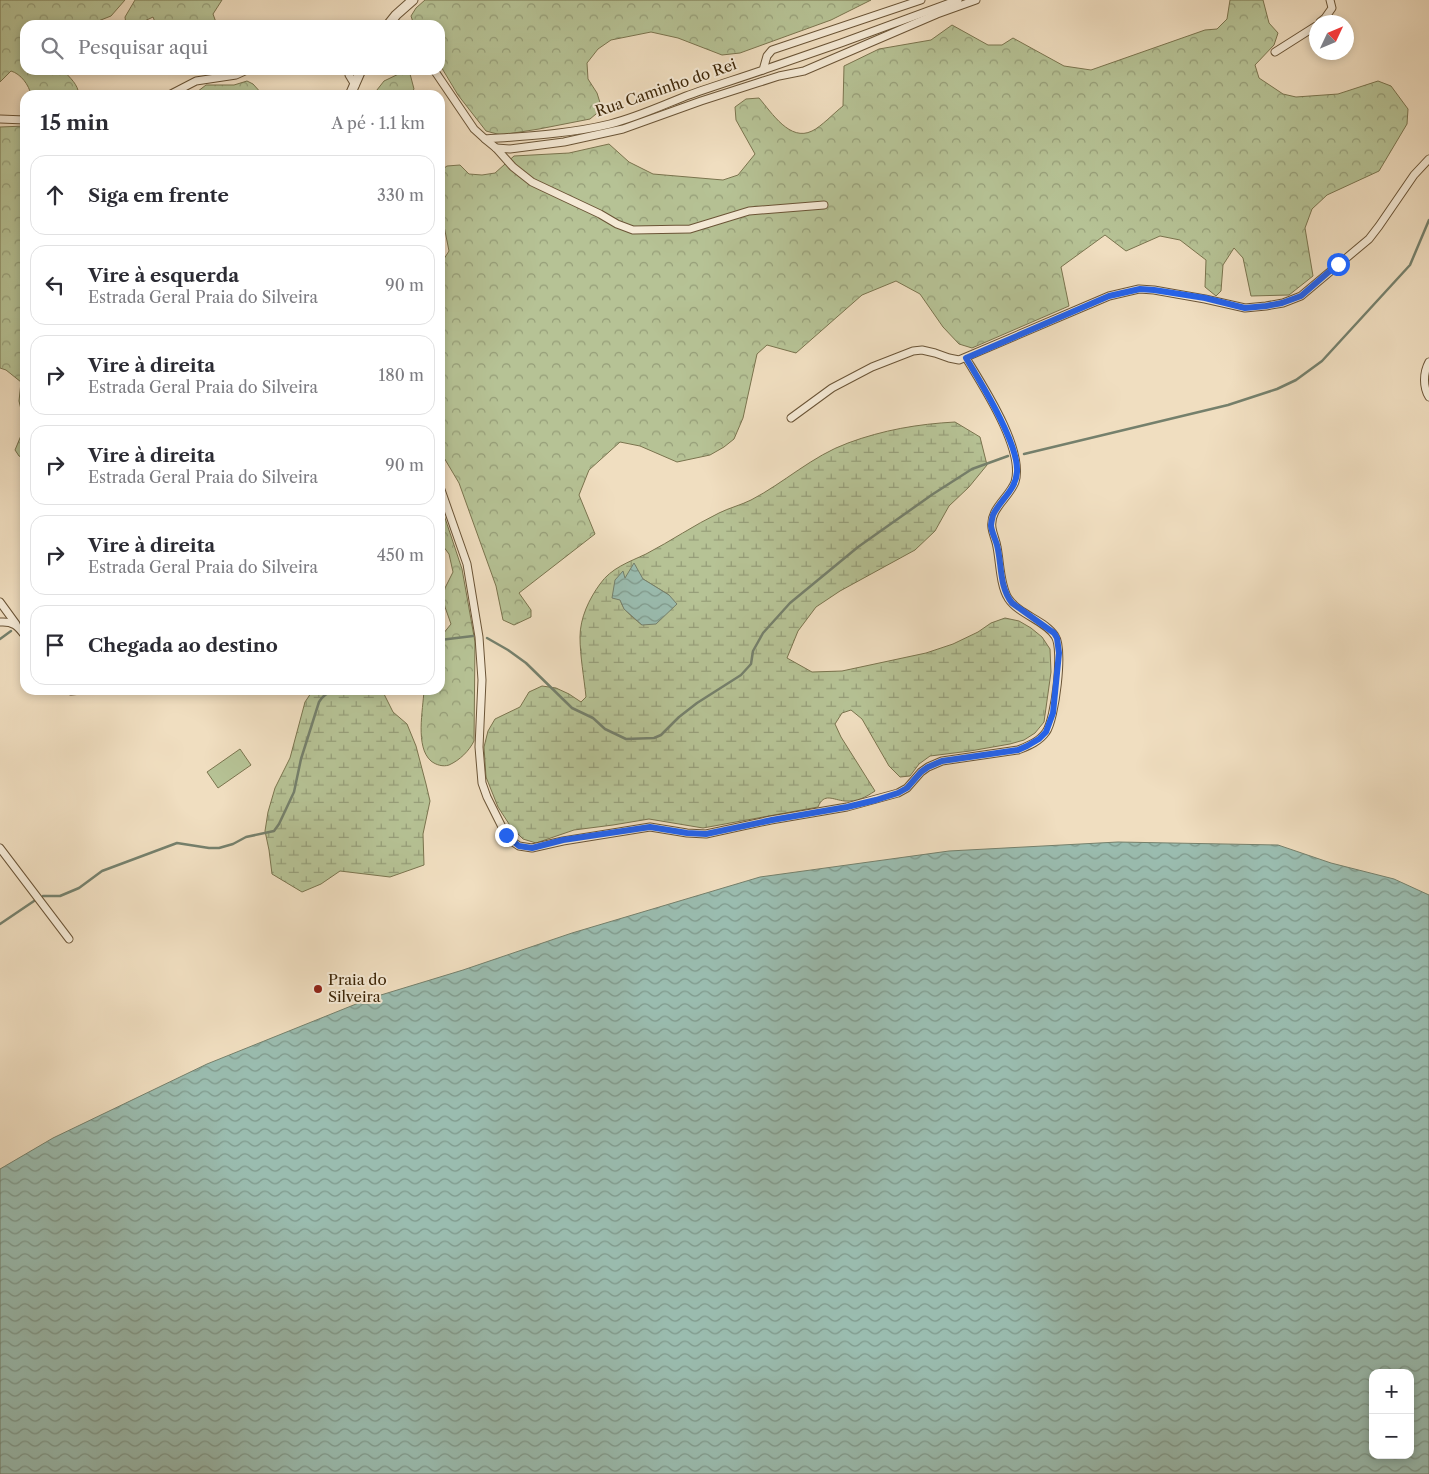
<!DOCTYPE html>
<html lang="pt">
<head>
<meta charset="utf-8">
<style>
  body { margin:0; font-family:"Libre Caslon Text",serif; background:#f7f7f7; color:#2b2b33 }
  .controls { position:absolute; right:15px; bottom:15px; display:grid; overflow:hidden; border-radius:10px; box-shadow:0 2px 8px #0003 }
  .controls button { width:45px; height:45px; display:grid; place-items:center; padding:0; border:0; border-bottom:1px solid #e1e1e2; background:#fff; color:#2b2b33; font:25px sans-serif }
  .compass { position:absolute; left:1309px; top:15px; width:45px; height:45px; border-radius:50%; background:#fff; box-shadow:0 2px 8px #0003; rotate:46deg }
  .stop { position:absolute; width:15px; height:15px; margin:-11px; border:4px solid #2563eb; border-radius:50%; background:#fff }
  .stop.end { background:#2563eb; border-color:#fff; box-shadow:0 1px 5px #0008 }
  .list { margin:0; padding:0; list-style:none }
  h2 { display:flex; justify-content:space-between; align-items:center; height:65px; margin:0; padding:0 20px; font-size:21px }
  h2 small { font-size:16px; font-weight:400; color:#7c7c81 }
  .list li { display:grid; grid-template-columns:32px 1fr auto; gap:15px; align-items:center; box-sizing:border-box; height:80px; margin:0 10px 10px; padding:0 10px; border:1px solid #e1e1e2; border-radius:15px }
  .list b { display:block; font-size:19px; white-space:nowrap }
  .list p { margin:0; font-size:16px; white-space:nowrap; color:#7c7c81 }
  .list em { font-size:16px; font-style:normal; color:#7c7c81 }
  .icon { flex:none; width:28px; height:28px; fill:none; stroke:currentColor; stroke-width:2; stroke-linecap:round; stroke-linejoin:round }
  .map { position:relative; flex:none; width:1429px; height:1474px; overflow:hidden }
  .search { position:absolute; background:#fff; box-shadow:0 2px 8px #0003; left:20px; top:20px; width:425px; height:55px; display:flex; align-items:center; gap:12px; box-sizing:border-box; padding:0 18px; border-radius:15px; color:#7c7c81; font-size:19px }
  .panel { position:absolute; background:#fff; box-shadow:0 2px 8px #0003; left:20px; top:90px; width:425px; height:605px; border-radius:15px }
  .map>svg:first-child { display:block }
  .forest { fill:url(#forest-crowns); stroke:#7a744e }
  .wetland { fill:url(#wetland-marsh); stroke:#7a744e; fill-rule:evenodd }
  .pitch { fill:#b6c295; stroke:#7a744e }
  .water { fill:url(#water-waves); stroke:#75806c; fill-rule:evenodd }
  .lines { fill:none; stroke-linecap:round; stroke-linejoin:round }
  .stream { stroke:#75806c; stroke-width:2.5 }
  .minor-casing { stroke:#6a5436; stroke-width:9 }
  .tertiary-casing { stroke:#6a5436; stroke-width:11 }
  .minor { stroke:#f5ead6; stroke-width:7 }
  .tertiary { stroke:#f5ead6; stroke-width:9 }
  .route { stroke:#2563eb; stroke-width:6 }
  .poi-dot { fill:#8f2418; stroke:#f5ead6; stroke-width:2 }
  .labels { text-anchor:middle; stroke-width:4; stroke-linejoin:round; paint-order:stroke }
  .street-label { font-size:15px; fill:#3d2608; stroke:#f5ead6 }
  .poi-label { font-size:15px; fill:#3d2608; stroke:#f5ead6; text-anchor:start }
</style>
</head>
<body>
<div class="map">
<svg width="1429" height="1474" viewBox="0 0 1429 1474">
  <defs>
    <pattern id="forest-crowns" width="20" height="18" patternUnits="userSpaceOnUse" patternTransform="scale(1.25)"><rect width="20" height="18" fill="#b6c295"/><path d="M2 6a3 3 0 1 1 6 0M12 15a3 3 0 1 1 6 0" fill="none" stroke="#959d78"/></pattern>
    <pattern id="wetland-marsh" width="20" height="14" patternUnits="userSpaceOnUse" patternTransform="scale(1.25)"><rect width="20" height="14" fill="#b6c295"/><path d="M1 5h8M5 5V1M11 12h8M15 12V8" fill="none" stroke="#959d78"/></pattern>
    <pattern id="water-waves" width="16" height="10" patternUnits="userSpaceOnUse" patternTransform="scale(1.25)"><rect width="16" height="10" fill="#9abcaf"/><path d="M0 5q4-4 8 0t8 0" fill="none" stroke="#7f998c"/></pattern>
  </defs>
  <rect width="100%" height="100%" fill="#f0dec0"/>
  <filter id="stains"><feTurbulence type="fractalNoise" baseFrequency=".004" numOctaves="4"/><feColorMatrix values="0 0 0 0 .2 0 0 0 0 .09 0 0 0 0 .02 0 0 0 .5 -.17"/></filter>
  <radialGradient id="worn" r=".72"><stop offset=".6" stop-color="#630" stop-opacity="0"/><stop offset="1" stop-color="#630" stop-opacity=".3"/></radialGradient>
  <!-- forest -->
  <g class="forest">
    <path d="M0 0H125L111 16 88 25H25V70H63C70 78 78 84 79 95H31C29 85 21 74 11 71L0 82Z"/>
    <polygon points="135,0 222,0 213,14 217,25 154,25 155,22 153,17 136,25 126,25 125,17"/>
    <polygon points="425,0 871,0 831,20 740,53 722,55 678,38 651,32 611,40 598,49 587,63 588,79 597,93 602,109 590,119 539,129 501,135 486,131 458,95 440,65 440,25 414,25 411,16 416,8"/>
    <path d="M1230 0H1263L1269 23 1278 33 1274 45 1255 65 1259 78 1283 94 1296 97 1338 94 1378 81 1391 86 1408 109 1407 124 1379 171 1327 195 1312 209 1305 228 1313 276 1289 295 1251 296 1243 258 1234 248 1223 265 1221 291 1216 296 1205 287 1206 260 1180 240 1160 236 1126 251 1105 235 1061 267 1069 306 972 348 959 344 943 327 920 294 896 281 862 295 796 353 767 345 757 354 743 418 734 439 724 447 710 455 677 462 640 446 620 442 589 470 579 495 595 534 519 593 531 610V617L514 625 503 620 496 586 459 483 440 451V263L442 262 449 251 440 206V171L447 166 460 165 469 174 482 175 495 173 514 156 569 153 609 144 629 162 653 174 723 180 738 175 755 154 736 120 735 107 746 99 759 98C772 113 790 142 812 131 821 127 835 112 843 106L844 66 879 49 931 40 952 25 988 45H1002L1013 38 1064 66 1091 70 1205 30 1217 29 1227 19Z"/>
    <polygon points="407,70 409,70 414,89 410,95 373,95 384,81"/>
    <polygon points="247,81 253,84 263,95 193,95 206,85 234,85"/>
    <polygon points="25,126 25,459 19,456 15,450 25,426 19,401 21,382 6,370 0,368 0,127"/>
    <path d="M440 503 462 569 475 642 474 741C469 751 460 760 449 765 443 767 436 765 431 761 415 747 423 710 424 690H440V642L443 634 451 624 445 607 443 598 445 588 453 572 449 554 440 542Z"/>
  </g>
  <!-- wetland -->
  <g class="wetland">
    <path d="M955 422 980 437 987 465 969 487 949 506 935 531 915 550 840 591 816 607 798 631 787 658 812 672 842 671 926 653 953 644 978 632 991 623 1005 618 1019 621 1031 628 1042 637 1050 649 1051 672 1044 722 1035 733 1024 740 1010 744 970 751 930 756 919 764 910 776 900 777 889 766 862 719 851 710 842 713 835 724 841 737 875 791C866 797 857 802 845 801 833 800 824 792 818 807L703 828 649 819 613 825 574 830 536 843 523 839 511 827 498 807 486 777 484 747 488 731 495 719 520 707 529 692 542 686 556 688 569 694 581 702 586 697C584 677 580 656 580 637 580 618 589 599 600 584 611 568 629 562 646 554 671 541 694 525 719 513 729 508 741 505 751 500 784 483 812 456 848 443 883 430 918 424 955 422ZM623 572 624 579H643L669 595 642 625C616 604 619 603 623 572Z"/>
    <polygon points="313,690 382,690 393,712 407,724 416,746 426,784 430,801 423,834 424,865 390,877 340,871 321,884 302,892 272,874 269,850 265,831 268,812 275,788 290,758 305,702"/>
  </g>
  <!-- pitch -->
  <polygon class="pitch" points="240,749 251,765 218,788 207,772"/>
  <!-- water -->
  <g class="water">
    <polygon points="634,563 643,579 669,595 677,604 656,624 642,625 624,609 620,600 612,598 615,580 623,571 625,578"/>
    <path d="M1118 842 1278 845 1331 863 1394 879 1429 895V1474H0V1169L53 1138 207 1064 371 998 463 970 572 933 760 877 949 851ZM1373 1373H1410V1455H1373Z"/>
  </g>
  <g class="lines">
    <!-- stream -->
    <g class="stream">
      <polyline points="1024,454 1228,405 1277,389 1296,380 1322,361 1410,265 1429,220"/>
      <polyline points="22,623 25,619"/>
      <polyline points="487,638 508,650 526,663 572,708 593,718 605,729 626,739 654,738 661,735 679,717 697,703 741,675 751,664 753,651 763,633 790,603 858,547 933,494 972,469 1008,456"/>
      <polyline points="0,639 11,631"/>
      <polyline points="440,640 473,636"/>
      <path d="M43 896H60L79 888 102 871 177 843 209 848H219L233 844 246 837 274 831 279 824 294 792 301 759 319 702C328 687 342 691 358 690"/>
      <polyline points="0,924 34,901"/>
    </g>
    <!-- minor casing -->
    <g class="minor-casing">
      <g id="minor">
        <polyline points="1320,22 1325,18 1332,8 1330,0"/>
        <polyline points="1275,52 1316,26"/>
        <polyline points="349,70 349,75 355,85"/>
        <path d="M434 70 474 129 485 139C527 136 569 134 610 124 637 117 661 106 686 96 711 87 737 79 763 70L767 56 772 50 921 0"/>
        <polyline points="763,70 841,43 958,0"/>
        <polyline points="169,95 196,81 236,75 247,70"/>
        <polyline points="0,119 25,120"/>
        <polyline points="485,139 496,148 513,167 532,182 600,214 617,224 633,230 690,229 749,211 824,205"/>
        <polyline points="496,148 510,149 564,142 623,129 701,101 757,83 779,76 804,71 937,14 976,0"/>
        <path d="M1429 362C1423 373 1423 387 1429 397"/>
        <polyline points="791,418 832,388 872,367 913,351 922,350 935,353 949,358 959,360 1109,296 1139,289 1154,290 1205,299 1245,308 1266,306 1283,303 1301,296 1369,239 1379,226 1414,175 1429,159"/>
        <path d="M440 487 467 564 479 637 482 680 479 747 482 783 487 797 503 829 510 840 519 846 532 848 563 841 650 827 687 833 706 834 771 820 847 807 898 793 907 788 921 772 928 767 942 761 1018 750C1028 746 1039 742 1046 732 1055 720 1064 649 1055 636 1045 620 1019 615 1008 598 1000 585 1000 562 997 547 996 540 993 535 992 528 989 509 1009 498 1015 482 1025 450 983 386 966 358"/>
        <polyline points="0,602 16,624"/>
        <path d="M0 622C13 621 18 626 25 636"/>
        <polyline points="68,690 71,691 82,690"/>
        <polyline points="0,848 69,939"/>
      </g>
    </g>
    <!-- tertiary casing -->
    <g class="tertiary-casing">
      <g id="tertiary">
        <polyline points="388,25 396,15 413,0"/>
        <polyline points="350,95 361,70"/>
      </g>
    </g>
    <!-- minor -->
    <use href="#minor" class="minor"/>
    <!-- tertiary -->
    <use href="#tertiary" class="tertiary"/>
  </g>
  <g class="lines">
    <!-- route -->
    <path class="route" d="M506 835 519 846 532 848 563 840 650 827 687 833 706 834 772 820 847 807 876 800 898 793 907 788 921 772 928 767 942 761 1018 750 1027 746 1039 739 1046 732 1053 713 1059 653 1057 638 1054 633 1012 603C999 587 1002 564 997 545 995 538 992 533 991 526 991 523 992 519 993 515 1000 500 1016 490 1017 472 1019 444 981 383 966 358L1109 296 1140 289 1154 290 1205 298 1245 308 1266 306 1282 303 1301 296 1338 264"/>
  </g>
  <!-- markers -->
  <circle class="poi-dot" cx="318" cy="989" r="5"/>
  <g class="labels">
    <!-- street labels -->
    <g class="street-label">
      <text transform="translate(666 88) rotate(-19)" y="5">Rua Caminho do Rei</text>
    </g>
    <!-- poi labels -->
    <g class="poi-label">
      <text x="328" y="985">Praia do<tspan x="328" dy="17">Silveira</tspan></text>
    </g>
  </g>
  <rect width="100%" height="100%" filter="url(#stains)"/>
  <rect width="100%" height="100%" fill="url(#worn)"/>
</svg>
<div class="controls">
<button>+</button>
<button>−</button>
</div>
<svg class="compass" viewBox="-18 -18 36 36"><path d="M0-13l5 13h-10z" fill="#e53935"/><path d="M0 13l5-13h-10z" fill="#7c7c81"/></svg>
<div class="stop" style="left:1338px;top:264px"></div>
<div class="stop end" style="left:506px;top:835px"></div>
<div class="search"><svg class="icon" aria-label="search" viewBox="0 0 24 24"><circle cx="10" cy="10" r="6"/><path d="M15 15l6 6"/></svg>Pesquisar aqui</div>
<section class="panel">
<h2>15 min<small>A pé · 1.1 km</small></h2>
<ul class="list">
<li><svg class="icon" aria-label="ahead" viewBox="0 0 24 24"><path d="M12 20V5M6 11l6-6 6 6"/></svg><div><b>Siga em frente</b></div><em>330 m</em></li>
<li><svg class="icon" aria-label="left" viewBox="0 0 24 24"><path d="M17 20v-9H6M10 6l-5 5 5 5"/></svg><div><b>Vire à esquerda</b><p>Estrada Geral Praia do Silveira</p></div><em>90 m</em></li>
<li><svg class="icon" aria-label="right" viewBox="0 0 24 24"><path d="M7 20v-9h11M14 6l5 5-5 5"/></svg><div><b>Vire à direita</b><p>Estrada Geral Praia do Silveira</p></div><em>180 m</em></li>
<li><svg class="icon" aria-label="right" viewBox="0 0 24 24"><path d="M7 20v-9h11M14 6l5 5-5 5"/></svg><div><b>Vire à direita</b><p>Estrada Geral Praia do Silveira</p></div><em>90 m</em></li>
<li><svg class="icon" aria-label="right" viewBox="0 0 24 24"><path d="M7 20v-9h11M14 6l5 5-5 5"/></svg><div><b>Vire à direita</b><p>Estrada Geral Praia do Silveira</p></div><em>450 m</em></li>
<li><svg class="icon" aria-label="arrive" viewBox="0 0 24 24"><path d="M6 21V4h12l-3 4 3 4H6"/></svg><div><b>Chegada ao destino</b></div></li>
</ul>
</section>
</div>
</body>
</html>
